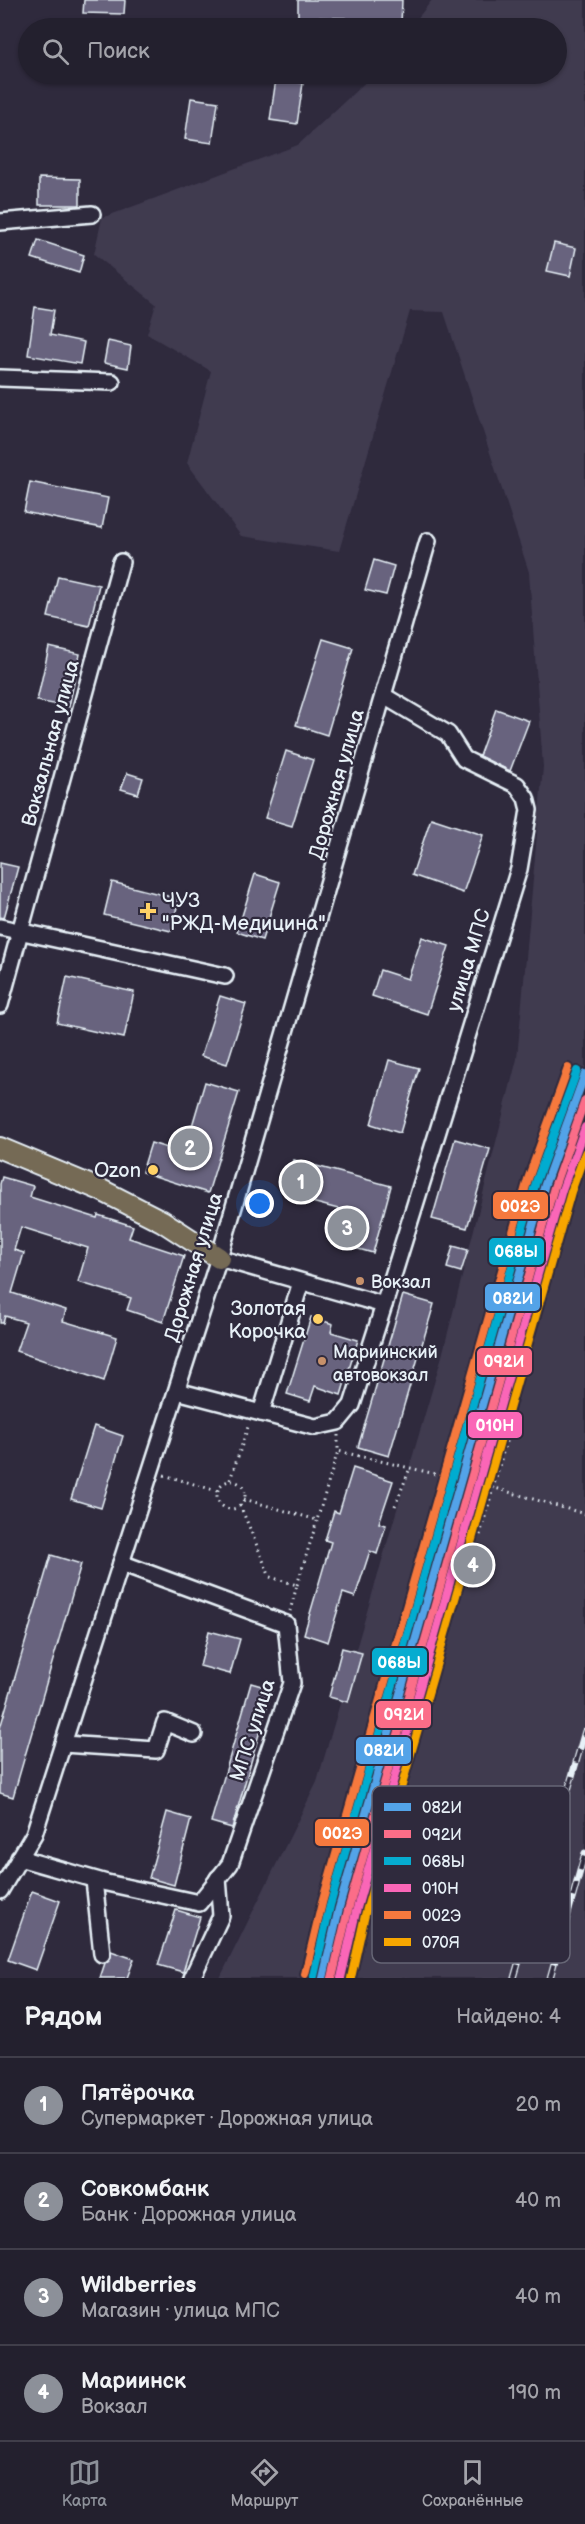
<!DOCTYPE html>
<html lang="ru">
<head>
<meta charset="utf-8">
<style>
  body { margin:0; font-family:"Balsamiq Sans",sans-serif; background:#2b2836; color:#f1f3f6 }
  .you { position:absolute; left:260px; top:1204px; width:21px; height:21px; margin:-15px; border:4px solid #fff; border-radius:50%; background:#1a73e8; box-shadow:0 0 0 9px #1a73e833 }
  .badge { display:grid; place-items:center; width:39px; height:39px; border-radius:50%; background:#8c9099; color:#fff; font-size:20px; font-weight:700 }
  .pin { position:absolute; translate:-50% -50%; border:3px solid #fff; box-shadow:0 2px 6px #0006 }
  .list { margin:0; padding:0; list-style:none }
  h2 { display:flex; justify-content:space-between; align-items:center; height:78px; margin:0; padding:0 24px; font-size:26px }
  h2 small { font-size:20px; font-weight:400; color:#a3a3aa }
  .list li { display:grid; grid-template-columns:39px 1fr auto; gap:18px; align-items:center; box-sizing:border-box; height:96px; padding:0 24px; border-top:2px solid #403e4a }
  .list b { display:block; font-size:22px; white-space:nowrap }
  .list p { margin:0; font-size:20px; white-space:nowrap; color:#a3a3aa }
  .list em { font-size:20px; font-style:normal; color:#a3a3aa }
  .icon { flex:none; width:33px; height:33px; fill:none; stroke:currentColor; stroke-width:2; stroke-linecap:round; stroke-linejoin:round }
  .map { position:relative; flex:none; width:585px; height:1978px; overflow:hidden }
  .search { position:absolute; background:#23202e; box-shadow:0 2px 4px #0004; left:18px; right:18px; top:18px; height:66px; display:flex; align-items:center; gap:15px; box-sizing:border-box; padding:0 21px; border-radius:33px; color:#a3a3aa; font-size:22px }
  .sheet { height:462px; background:#23202e }
  nav { display:flex; justify-content:space-around; align-items:center; box-sizing:border-box; height:84px; border-top:2px solid #403e4a; background:#23202e; font-size:16px; color:#a3a3aa }
  nav a { display:grid; justify-items:center; gap:3px }
  nav .on { color:#8c9099 }
  .map>svg:first-child { display:block }
  .built { fill:#403b50 }
  .building { fill:#67647e; stroke:#e8f1f8; stroke-width:1.5 }
  .lines { fill:none; stroke-linecap:round; stroke-linejoin:round }
  .minor-casing { stroke:#e8f1f8; stroke-width:20 }
  .major-casing { stroke:#e8f1f8; stroke-width:24 }
  .path { stroke:#e8f1f8; stroke-width:3; stroke-dasharray:1.5 4.5; stroke-linecap:butt }
  .minor { stroke:#2f2a3d; stroke-width:15 }
  .major { stroke:#756a55; stroke-width:20 }
  .rail-casing { stroke:#e8f1f8; stroke-width:7 }
  .rail { stroke:#2f2a3d; stroke-width:4.5; stroke-dasharray:14; stroke-linecap:butt }
  .rail-1-casing { stroke:#2f2a3d; stroke-width:12 }
  .rail-2-casing { stroke:#2f2a3d; stroke-width:12 }
  .rail-3-casing { stroke:#2f2a3d; stroke-width:12 }
  .rail-4-casing { stroke:#2f2a3d; stroke-width:12 }
  .rail-5-casing { stroke:#2f2a3d; stroke-width:12 }
  .rail-6-casing { stroke:#2f2a3d; stroke-width:12 }
  .rail-1 { stroke:#53a3e8; stroke-width:8 }
  .rail-2 { stroke:#fb6d88; stroke-width:8 }
  .rail-3 { stroke:#06acd0; stroke-width:8 }
  .rail-4 { stroke:#fa66b7; stroke-width:8 }
  .rail-5 { stroke:#f6793e; stroke-width:8 }
  .rail-6 { stroke:#f7a600; stroke-width:8 }
  .poi-dot { fill:#ffd166; stroke:#2f2a3d; stroke-width:2 }
  .bus-dot { fill:#c7916a; stroke:#2f2a3d; stroke-width:2 }
  .labels { text-anchor:middle; stroke-width:4.5; stroke-linejoin:round; paint-order:stroke }
  .bus-label { font-size:18px; fill:#e8f1f8; stroke:#2f2a3d; text-anchor:start }
  .street-label { font-size:20px; fill:#e8f1f8; stroke:#2f2a3d }
  .poi-label { font-size:20px; fill:#e8f1f8; stroke:#2f2a3d; text-anchor:end }
  .key { fill:#2f2a3d; stroke:#666675; stroke-width:1.5 }
  .key-label { font-size:16px; fill:#e8f1f8 }
  .line-badge { stroke:#2f2a3d; stroke-width:2 }
  .badge-label { font-size:16px; text-anchor:middle; font-weight:bold; fill:#fff }
</style>
</head>
<body>
<div class="map">
<svg width="585" height="1978" viewBox="0 0 585 1978">
  <rect width="100%" height="100%" fill="#2f2a3d"/>
  <filter id="ink" filterUnits="userSpaceOnUse"><feTurbulence type="fractalNoise" baseFrequency=".0167" numOctaves="2"/><feDisplacementMap in="SourceGraphic" scale="12" xChannelSelector="R" yChannelSelector="G"/><feConvolveMatrix kernelMatrix="1 2 1 2 8 2 1 2 1" color-interpolation-filters="sRGB"/></filter>
  <g filter="url(#ink)">
    <!-- built -->
    <polygon class="built" points="432,0 585,0 585,1978 220,1978 317,1782 442,1356 517,1059 543,767 529,572 444,312 410,311 339,551 241,536 187,463 211,371 147,334 156,304 94,254 102,218 298,145 374,74 556,74 556,28 410,28"/>
    <!-- building -->
    <g class="building">
      <polygon points="84,0 125,0 124,14 83,13"/>
      <polygon points="298,0 402,0 401,24 345,22 345,18 298,17"/>
      <polygon points="276,79 303,83 297,124 270,120"/>
      <polygon points="191,98 218,102 212,143 185,139"/>
      <polygon points="39,178 80,179 80,205 39,205"/>
      <polygon points="38,240 84,255 79,273 32,258"/>
      <polygon points="554,243 576,248 570,276 547,271"/>
      <polygon points="35,307 54,310 50,335 84,342 80,364 28,355"/>
      <polygon points="108,341 131,346 128,368 104,363"/>
      <polygon points="30,482 108,498 102,528 24,512"/>
      <polygon points="374,560 394,566 386,595 365,590"/>
      <polygon points="58,576 99,585 89,626 48,617"/>
      <polygon points="323,639 353,648 327,735 296,725"/>
      <polygon points="49,647 80,654 69,707 37,701"/>
      <polygon points="496,709 529,721 510,771 479,756"/>
      <polygon points="286,751 313,760 292,826 265,818"/>
      <polygon points="127,773 143,778 138,794 121,789"/>
      <polygon points="431,818 483,835 463,893 412,875"/>
      <polygon points="0,863 18,867 4,918 0,917"/>
      <polygon points="255,874 280,882 262,940 237,932"/>
      <polygon points="112,882 179,899 171,931 104,915"/>
      <polygon points="422,937 449,946 427,1014 372,996 380,970 408,979"/>
      <polygon points="67,977 134,992 124,1038 57,1023"/>
      <polygon points="220,996 246,1004 227,1064 201,1056"/>
      <polygon points="389,1060 419,1068 400,1133 371,1124"/>
      <polygon points="205,1082 239,1092 208,1193 142,1172 151,1143 184,1153"/>
      <polygon points="455,1139 490,1149 467,1228 432,1219"/>
      <polygon points="294,1160 391,1186 373,1253 337,1243 346,1211 285,1195"/>
      <polygon points="2,1177 33,1186 30,1197 97,1218 98,1215 133,1226 129,1238 184,1256 163,1322 127,1310 131,1298 78,1282 88,1248 21,1227 14,1250 24,1253 12,1293 66,1310 63,1321 117,1337 104,1381 16,1351 26,1322 5,1316 3,1323 0,1323 0,1184"/>
      <polygon points="453,1246 468,1250 461,1272 447,1268"/>
      <polygon points="403,1295 434,1304 389,1456 358,1447"/>
      <polygon points="311,1317 333,1324 331,1332 358,1340 341,1395 315,1386 310,1401 287,1394"/>
      <polygon points="94,1426 123,1436 101,1508 71,1499"/>
      <polygon points="353,1468 393,1481 379,1523 386,1525 377,1554 370,1551 355,1597 343,1593 328,1642 304,1634 331,1542 325,1540 334,1511 339,1513"/>
      <polygon points="51,1555 81,1564 13,1797 0,1793 0,1728"/>
      <polygon points="209,1631 240,1639 230,1674 200,1666"/>
      <polygon points="342,1648 362,1653 348,1702 329,1697"/>
      <polygon points="251,1683 272,1689 232,1828 211,1822"/>
      <polygon points="167,1812 191,1819 174,1885 149,1878"/>
      <polygon points="32,1891 60,1901 36,1970 8,1960"/>
      <polygon points="176,1910 200,1917 183,1972 158,1965"/>
      <polygon points="111,1951 134,1959 127,1978 100,1978 105,1963 111,1957"/>
    </g>
    <g class="lines">
      <!-- minor casing -->
      <g class="minor-casing">
        <g id="minor">
          <polyline points="0,222 92,214"/>
          <polyline points="0,378 112,382"/>
          <polyline points="384,696 448,734 464,759 517,785 526,798 529,810 519,869 384,1305"/>
          <polyline points="0,927 225,976"/>
          <polyline points="0,1005 121,562"/>
          <polyline points="177,1391 315,1427 338,1422 352,1405 384,1305 219,1258"/>
          <polyline points="261,1413 301,1282"/>
          <polyline points="63,1744 156,1750 165,1722 194,1734"/>
          <polyline points="19,1858 107,1883 199,1903 230,1864 292,1683 286,1624 121,1563"/>
          <polyline points="94,1880 102,1954"/>
          <polyline points="0,1891 34,1834 219,1258 428,541"/>
          <polyline points="192,1978 221,1916 218,1878"/>
        </g>
      </g>
      <!-- major casing -->
      <g class="major-casing">
        <polyline id="major" points="0,1148 101,1190 162,1221 219,1258"/>
      </g>
      <!-- path -->
      <g class="path">
        <polyline points="338,1435 338,1451 495,1488 585,1514"/>
        <polyline points="164,1475 217,1491"/>
        <polyline points="230,1480 249,1424"/>
        <circle cx="231" cy="1495" r="14"/>
        <polyline points="244,1499 317,1520 338,1451"/>
        <polyline points="240,1505 270,1577 297,1585 290,1611"/>
        <polyline points="395,1506 410,1468"/>
        <polyline points="480,1535 507,1438"/>
        <polyline points="297,1585 317,1521"/>
      </g>
      <!-- minor -->
      <use href="#minor" class="minor"/>
      <!-- major -->
      <use href="#major" class="major"/>
      <!-- rail casing -->
      <g class="rail-casing">
        <g id="rail">
          <polyline points="514,1978 585,1731"/>
          <polyline points="550,1978 585,1853"/>
        </g>
      </g>
      <!-- rail -->
      <use href="#rail" class="rail"/>
      <!-- rail-1 casing -->
      <g class="rail-1-casing">
        <polyline id="rail-1" points="323,1978 339,1908 545,1184 585,1074"/>
      </g>
      <!-- rail-2 casing -->
      <g class="rail-2-casing">
        <polyline id="rail-2" points="332,1978 348,1910 554,1187 585,1100"/>
      </g>
      <!-- rail-3 casing -->
      <g class="rail-3-casing">
        <polyline id="rail-3" points="314,1976 330,1906 536,1182 577,1071"/>
      </g>
      <!-- rail-4 casing -->
      <g class="rail-4-casing">
        <polyline id="rail-4" points="341,1978 356,1912 562,1190 585,1127"/>
      </g>
      <!-- rail-5 casing -->
      <g class="rail-5-casing">
        <polyline id="rail-5" points="305,1974 322,1903 528,1179 568,1068"/>
      </g>
      <!-- rail-6 casing -->
      <g class="rail-6-casing">
        <polyline id="rail-6" points="351,1978 365,1915 571,1192 585,1153"/>
      </g>
      <!-- rail-1 -->
      <use href="#rail-1" class="rail-1"/>
      <!-- rail-2 -->
      <use href="#rail-2" class="rail-2"/>
      <!-- rail-3 -->
      <use href="#rail-3" class="rail-3"/>
      <!-- rail-4 -->
      <use href="#rail-4" class="rail-4"/>
      <!-- rail-5 -->
      <use href="#rail-5" class="rail-5"/>
      <!-- rail-6 -->
      <use href="#rail-6" class="rail-6"/>
    </g>
  </g>
  <!-- markers -->
  <g class="poi-dot">
    <path d="M145 902h6v6h6v6h-6v6h-6v-6h-6v-6h6z"/>
    <circle cx="153" cy="1170" r="6"/>
    <circle cx="318" cy="1319" r="6"/>
  </g>
  <g class="bus-dot">
    <circle cx="360" cy="1281" r="5"/>
    <circle cx="322" cy="1361" r="5"/>
  </g>
  <g class="labels">
    <!-- bus labels -->
    <g class="bus-label">
      <text x="371" y="1288">Вокзал</text>
      <text x="333" y="1358">Мариинский<tspan x="333" dy="23">автовокзал</tspan></text>
    </g>
    <!-- street labels -->
    <g class="street-label">
      <text transform="translate(50 743) rotate(-75)" y="7">Вокзальная улица</text>
      <text transform="translate(336 784) rotate(-74)" y="7">Дорожная улица</text>
      <text transform="translate(468 960) rotate(-73)" y="7">улица МПС</text>
      <text transform="translate(193 1267) rotate(-73)" y="7">Дорожная улица</text>
      <text transform="translate(252 1730) rotate(-72)" y="7">МПС улица</text>
    </g>
    <!-- poi labels -->
    <g class="poi-label">
      <text x="162" y="907" text-anchor="start">ЧУЗ<tspan x="162" dy="23">"РЖД-Медицина"</tspan></text>
      <text x="141" y="1177">Ozon</text>
      <text x="306" y="1315">Золотая<tspan x="306" dy="23">Корочка</tspan></text>
    </g>
  </g>
  <!-- legend -->
  <rect x="372" y="1786" width="198" height="177" rx="9" class="key"/>
  <rect x="384" y="1803" width="27" height="8" fill="#53a3e8"/>
  <rect x="384" y="1830" width="27" height="8" fill="#fb6d88"/>
  <rect x="384" y="1857" width="27" height="8" fill="#06acd0"/>
  <rect x="384" y="1884" width="27" height="8" fill="#fa66b7"/>
  <rect x="384" y="1911" width="27" height="8" fill="#f6793e"/>
  <rect x="384" y="1938" width="27" height="8" fill="#f7a600"/>
  <g class="key-label">
    <text x="422" y="1813">082И</text>
    <text x="422" y="1840">092И</text>
    <text x="422" y="1867">068Ы</text>
    <text x="422" y="1894">010Н</text>
    <text x="422" y="1921">002Э</text>
    <text x="422" y="1948">070Я</text>
  </g>
  <g class="line-badge">
    <rect x="492" y="1191" width="57" height="29" rx="6" fill="#f6793e"/>
    <rect x="488" y="1237" width="57" height="29" rx="6" fill="#06acd0"/>
    <rect x="484" y="1283" width="57" height="29" rx="6" fill="#53a3e8"/>
    <rect x="476" y="1347" width="57" height="29" rx="6" fill="#fb6d88"/>
    <rect x="467" y="1411" width="56" height="28" rx="6" fill="#fa66b7"/>
    <rect x="371" y="1647" width="57" height="29" rx="6" fill="#06acd0"/>
    <rect x="375" y="1700" width="57" height="29" rx="6" fill="#fb6d88"/>
    <rect x="355" y="1736" width="57" height="29" rx="6" fill="#53a3e8"/>
    <rect x="314" y="1818" width="56" height="29" rx="6" fill="#f6793e"/>
  </g>
  <g class="badge-label">
    <text x="520" y="1212">002Э</text>
    <text x="516" y="1257">068Ы</text>
    <text x="513" y="1304">082И</text>
    <text x="504" y="1367">092И</text>
    <text x="495" y="1431">010Н</text>
    <text x="399" y="1668">068Ы</text>
    <text x="404" y="1720">092И</text>
    <text x="384" y="1756">082И</text>
    <text x="342" y="1839">002Э</text>
  </g>
</svg>
<div class="you"></div>
<div class="pin badge" style="left:301px;top:1182px">1</div>
<div class="pin badge" style="left:190px;top:1148px">2</div>
<div class="pin badge" style="left:347px;top:1228px">3</div>
<div class="pin badge" style="left:473px;top:1565px">4</div>
<div class="search"><svg class="icon" aria-label="search" viewBox="0 0 24 24"><circle cx="10" cy="10" r="6"/><path d="M15 15l6 6"/></svg>Поиск</div>
</div>
<section class="sheet">
<h2>Рядом<small>Найдено: 4</small></h2>
<ul class="list">
<li><span class="badge">1</span><div><b>Пятёрочка</b><p>Супермаркет · Дорожная улица</p></div><em>20 m</em></li>
<li><span class="badge">2</span><div><b>Совкомбанк</b><p>Банк · Дорожная улица</p></div><em>40 m</em></li>
<li><span class="badge">3</span><div><b>Wildberries</b><p>Магазин · улица МПС</p></div><em>40 m</em></li>
<li><span class="badge">4</span><div><b>Мариинск</b><p>Вокзал</p></div><em>190 m</em></li>
</ul>
</section>
<nav>
<a class="on"><svg class="icon" aria-label="map" viewBox="0 0 24 24"><path d="M3 6l6-2 6 2 6-2v14l-6 2-6-2-6 2zM9 4v14M15 6v14"/></svg>Карта</a>
<a><svg class="icon" aria-label="directions" viewBox="0 0 24 24"><path d="M12 3l9 9-9 9-9-9zM9 14v-3h6M13 9l2 2-2 2"/></svg>Маршрут</a>
<a><svg class="icon" aria-label="saved" viewBox="0 0 24 24"><path d="M7 4h10v16l-5-4-5 4z"/></svg>Сохранённые</a>
</nav>
</body>
</html>
